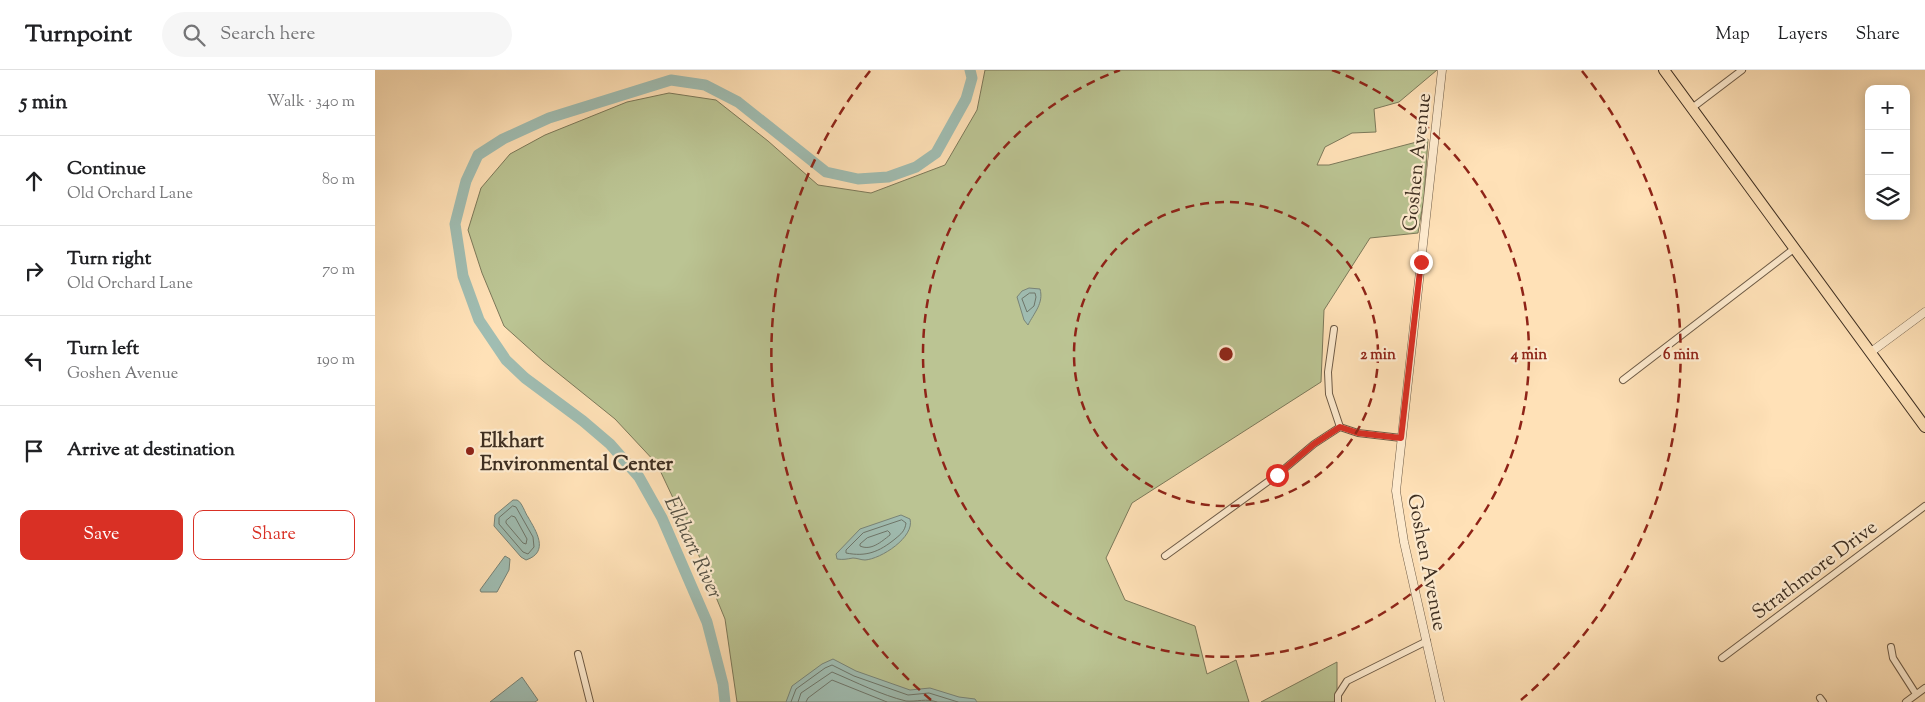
<!DOCTYPE html>
<html lang="en">
<head>
<meta charset="utf-8">
<style>
  body { margin:0; font-family:"Sorts Mill Goudy",serif; background:#f6f6f6; color:#202124 }
  .controls { position:absolute; right:15px; top:15px; display:grid; overflow:hidden; border-radius:10px; box-shadow:0 2px 12px #0003 }
  .controls button { width:45px; height:45px; display:grid; place-items:center; padding:0; border:0; border-bottom:1px solid #e0e0e0; background:#fff; color:#202124; font:25px sans-serif }
  .stop { position:absolute; width:15px; height:15px; margin:-11px; border:4px solid #d93025; border-radius:50%; background:#fff }
  .stop.end { background:#d93025; border-color:#fff; box-shadow:0 1px 5px #0008 }
  .list { margin:0; padding:0; list-style:none }
  h2 { display:flex; justify-content:space-between; align-items:center; height:65px; margin:0; padding:0 20px; font-size:21px }
  h2 small { font-size:16px; font-weight:400; color:#757577 }
  .list li { display:grid; grid-template-columns:32px 1fr auto; gap:15px; align-items:center; box-sizing:border-box; height:90px; padding:0 20px; border-top:1px solid #e0e0e0 }
  .list b { display:block; font-size:19px; white-space:nowrap }
  .list p { margin:0; font-size:16px; white-space:nowrap; color:#757577 }
  .list em { font-size:16px; font-style:normal; color:#757577 }
  .actions { display:flex; gap:10px; padding:15px 20px }
  .actions a { flex:1; padding:11px 0; border:1px solid #d93025; border-radius:10px; text-align:center; font-size:18px; color:#d93025 }
  .actions .main { background:#d93025; color:#fff }
  .icon { flex:none; width:28px; height:28px; fill:none; stroke:currentColor; stroke-width:2; stroke-linecap:round; stroke-linejoin:round }
  .map { position:relative; flex:none; width:1550px; height:632px; overflow:hidden }
  header { display:flex; align-items:center; gap:30px; box-sizing:border-box; height:70px; padding:0 25px; background:#fff; border-bottom:1px solid #e0e0e0 }
  header strong { font-size:24px }
  nav { display:flex; gap:28px; margin-inline-start:auto; font-size:18px }
  .search { width:350px; height:45px; background:#f6f6f6; display:flex; align-items:center; gap:12px; box-sizing:border-box; padding:0 18px; border-radius:28px; color:#757577; font-size:19px }
  main { display:flex }
  aside { flex:1; background:#fff }
  .map>svg:first-child { display:block }
  .green { fill:#bbc493; stroke:#7c795a }
  .water { fill:#a0bdb2; stroke:#788478 }
  .lines { fill:none; stroke-linecap:round; stroke-linejoin:round }
  .shore { stroke:#6e766a; stroke-width:1 }
  .river { stroke:#a0bdb2; stroke-width:11 }
  .minor-casing { stroke:#6e5b46; stroke-width:8 }
  .tertiary-casing { stroke:#6e5b46; stroke-width:9 }
  .primary-casing { stroke:#3d2e21; stroke-width:12 }
  .minor { stroke:#ffecd0; stroke-width:6 }
  .tertiary { stroke:#ffecd0; stroke-width:8 }
  .primary { stroke:#ffe1b7; stroke-width:10 }
  .route { stroke:#d93025; stroke-width:6 }
  .ring { fill:none; stroke:#8f2418; stroke-width:2.5; stroke-dasharray:9 6 }
  .poi-dot { fill:#8f2418; stroke:#ffecd0; stroke-width:2 }
  .labels { text-anchor:middle; stroke-width:4.5; stroke-linejoin:round; paint-order:stroke }
  .street-label { font-size:20px; fill:#3d2e21; stroke:#ffecd0 }
  .poi-label { font-size:20px; font-weight:bold; fill:#3d2e21; stroke:#ffecd0; text-anchor:start }
  .water-label { font-size:21px; font-style:italic; fill:#565245; stroke:#ffecd0 }
  .centre { fill:#8f2418; stroke:#ffecd0; stroke-width:2.5 }
  .ring-label { font-size:15px; text-anchor:middle; font-weight:bold; fill:#8f2418; stroke:#ffecd0; stroke-width:4.5; stroke-linejoin:round; paint-order:stroke }
</style>
</head>
<body>
<header>
<strong>Turnpoint</strong>
<div class="search"><svg class="icon" aria-label="search" viewBox="0 0 24 24"><circle cx="10" cy="10" r="6"/><path d="M15 15l6 6"/></svg>Search here</div>
<nav><a>Map</a><a>Layers</a><a>Share</a></nav>
</header>
<main>
<aside>
<h2>5 min<small>Walk · 340 m</small></h2>
<ul class="list">
<li><svg class="icon" aria-label="ahead" viewBox="0 0 24 24"><path d="M12 20V5M6 11l6-6 6 6"/></svg><div><b>Continue</b><p>Old Orchard Lane</p></div><em>80 m</em></li>
<li><svg class="icon" aria-label="right" viewBox="0 0 24 24"><path d="M7 20v-9h11M14 6l5 5-5 5"/></svg><div><b>Turn right</b><p>Old Orchard Lane</p></div><em>70 m</em></li>
<li><svg class="icon" aria-label="left" viewBox="0 0 24 24"><path d="M17 20v-9H6M10 6l-5 5 5 5"/></svg><div><b>Turn left</b><p>Goshen Avenue</p></div><em>190 m</em></li>
<li><svg class="icon" aria-label="arrive" viewBox="0 0 24 24"><path d="M6 21V4h12l-3 4 3 4H6"/></svg><div><b>Arrive at destination</b></div></li>
</ul>
<div class="actions"><a class="main">Save</a><a>Share</a></div>
</aside>
<div class="map">
<svg width="1550" height="632" viewBox="0 0 1550 632">
  <rect width="100%" height="100%" fill="#ffe1b7"/>
  <filter id="stains"><feTurbulence type="fractalNoise" baseFrequency=".004" numOctaves="4"/><feColorMatrix values="0 0 0 0 .2 0 0 0 0 .09 0 0 0 0 .02 0 0 0 .5 -.17"/></filter>
  <radialGradient id="worn" r=".72"><stop offset=".6" stop-color="#630" stop-opacity="0"/><stop offset="1" stop-color="#630" stop-opacity=".3"/></radialGradient>
  <!-- green -->
  <g class="green">
    <polygon points="610,0 1062,0 1024,32 999,39 1001,62 977,63 950,77 942,95 954,95 1053,69 1049,128 1043,163 995,168 949,240 946,312 757,433 731,488 750,530 820,556 832,604 861,590 874,632 362,632 350,549 315,464 282,394 240,349 168,291 129,256 107,203 93,160 106,118 135,84 170,65 252,32 294,23 341,30 393,71 443,115 496,123 570,95 602,40"/>
    <polygon points="962,592 962,632 886,632"/>
  </g>
  <!-- water -->
  <g class="water">
    <path d="M654 218 665 219C669 233 659 243 653 255L649 250 642 227 647 221Z"/>
    <path d="M138 430C139 430 141 430 142 430 147 432 150 443 153 447 161 461 175 482 151 490L146 487 119 456 120 445Z"/>
    <path d="M526 445 535 449C540 467 506 489 490 490 486 490 482 488 478 488 472 489 468 490 462 489L461 484 485 459Z"/>
    <polygon points="130,486 135,489 134,500 122,522 106,522 105,520"/>
    <polygon points="458,589 481,601 535,620 555,618 584,627 600,629 602,632 411,632 417,616 447,594"/>
    <polygon points="147,607 163,630 160,632 115,632"/>
  </g>
  <g class="lines">
    <!-- shore -->
    <g class="shore">
      <polygon points="655,223 660,223 661,227 659,236 652,242 647,229"/>
      <polygon points="138,436 141,437 158,467 159,477 153,484 148,482 124,454 124,448"/>
      <polygon points="137,446 140,447 152,469 151,474 148,473 131,453 131,451"/>
      <path d="M527 450 531 453C530 461 526 464 520 469 504 482 491 487 471 483V480L488 463Z"/>
      <path d="M513 461 515 463V465C506 472 496 481 485 476V474L492 468Z"/>
      <polyline points="416,632 421,619 450,598 457,595 479,606 533,625 554,623 583,632"/>
      <path d="M423 632 426 623 457 602C481 612 506 625 531 631 542 632 551 628 562 632"/>
      <polyline points="431,632 433,628 457,610 512,632"/>
    </g>
    <!-- river -->
    <polyline class="river" points="350,632 348,614 332,552 287,448 264,407 235,374 208,351 150,308 131,290 104,250 88,206 80,154 91,111 103,85 128,69 174,48 296,10 330,15 363,32 451,102 483,109 513,107 541,97 561,83 591,29 597,8 595,0"/>
    <!-- minor casing -->
    <g class="minor-casing">
      <g id="minor">
        <polyline points="1317,38 1367,0"/>
        <polyline points="959,259 953,302 954,324 965,357"/>
        <polyline points="1248,310 1420,178"/>
        <polyline points="790,486 902,405 939,374 965,357 983,363 1026,368"/>
        <polyline points="1516,577 1518,588 1541,624"/>
        <polyline points="203,584 215,632"/>
        <polyline points="1347,588 1550,436"/>
        <polyline points="1445,628 1448,632"/>
        <polyline points="963,632 963,625 972,611 1052,571"/>
        <polyline points="1531,632 1550,618"/>
      </g>
    </g>
    <!-- tertiary casing -->
    <g class="tertiary-casing">
      <g id="tertiary">
        <polyline points="1496,282 1550,242"/>
        <polyline points="1065,632 1029,472 1021,421 1067,0"/>
      </g>
    </g>
    <!-- primary casing -->
    <g class="primary-casing">
      <polyline id="primary" points="1289,0 1550,357"/>
    </g>
    <!-- minor -->
    <use href="#minor" class="minor"/>
    <!-- tertiary -->
    <use href="#tertiary" class="tertiary"/>
    <!-- primary -->
    <use href="#primary" class="primary"/>
  </g>
  <g class="lines">
    <!-- route -->
    <polyline class="route" points="902,405 939,374 965,357 983,363 1026,368 1046,192"/>
  </g>
  <!-- distance rings -->
  <g class="ring">
    <circle cx="851" cy="284" r="152"/>
    <path d="M957 0A303 303 0 1 1 745 0"/>
    <path d="M556 630A455 455 0 0 1 495 1M1207 1A455 455 0 0 1 1146 630"/>
  </g>
  <!-- markers -->
  <circle class="poi-dot" cx="95" cy="381" r="5"/>
  <g class="labels">
    <!-- street labels -->
    <g class="street-label">
      <text transform="translate(1041 92) rotate(-84)" y="7">Goshen Avenue</text>
      <text transform="translate(1053 492) rotate(79)" y="7">Goshen Avenue</text>
      <text transform="translate(1439 499) rotate(-37)" y="7">Strathmore Drive</text>
    </g>
    <!-- poi labels -->
    <g class="poi-label">
      <text x="105" y="377">Elkhart<tspan x="105" dy="23">Environmental Center</tspan></text>
    </g>
    <!-- water labels -->
    <g class="water-label">
      <text transform="translate(319 477) rotate(65)" y="7">Elkhart River</text>
    </g>
  </g>
  <circle cx="851" cy="284" r="8" class="centre"/>
  <g class="ring-label">
    <text x="1003" y="289">2 min</text>
    <text x="1154" y="289">4 min</text>
    <text x="1306" y="289">6 min</text>
  </g>
  <rect width="100%" height="100%" filter="url(#stains)"/>
  <rect width="100%" height="100%" fill="url(#worn)"/>
</svg>
<div class="controls">
<button>+</button>
<button>−</button>
<button><svg class="icon" aria-label="layers" viewBox="0 0 24 24"><path d="M12 4l9 5-9 5-9-5zM3 14l9 5 9-5"/></svg></button>
</div>
<div class="stop" style="left:902px;top:405px"></div>
<div class="stop end" style="left:1046px;top:192px"></div>
</div>
</main>
</body>
</html>
